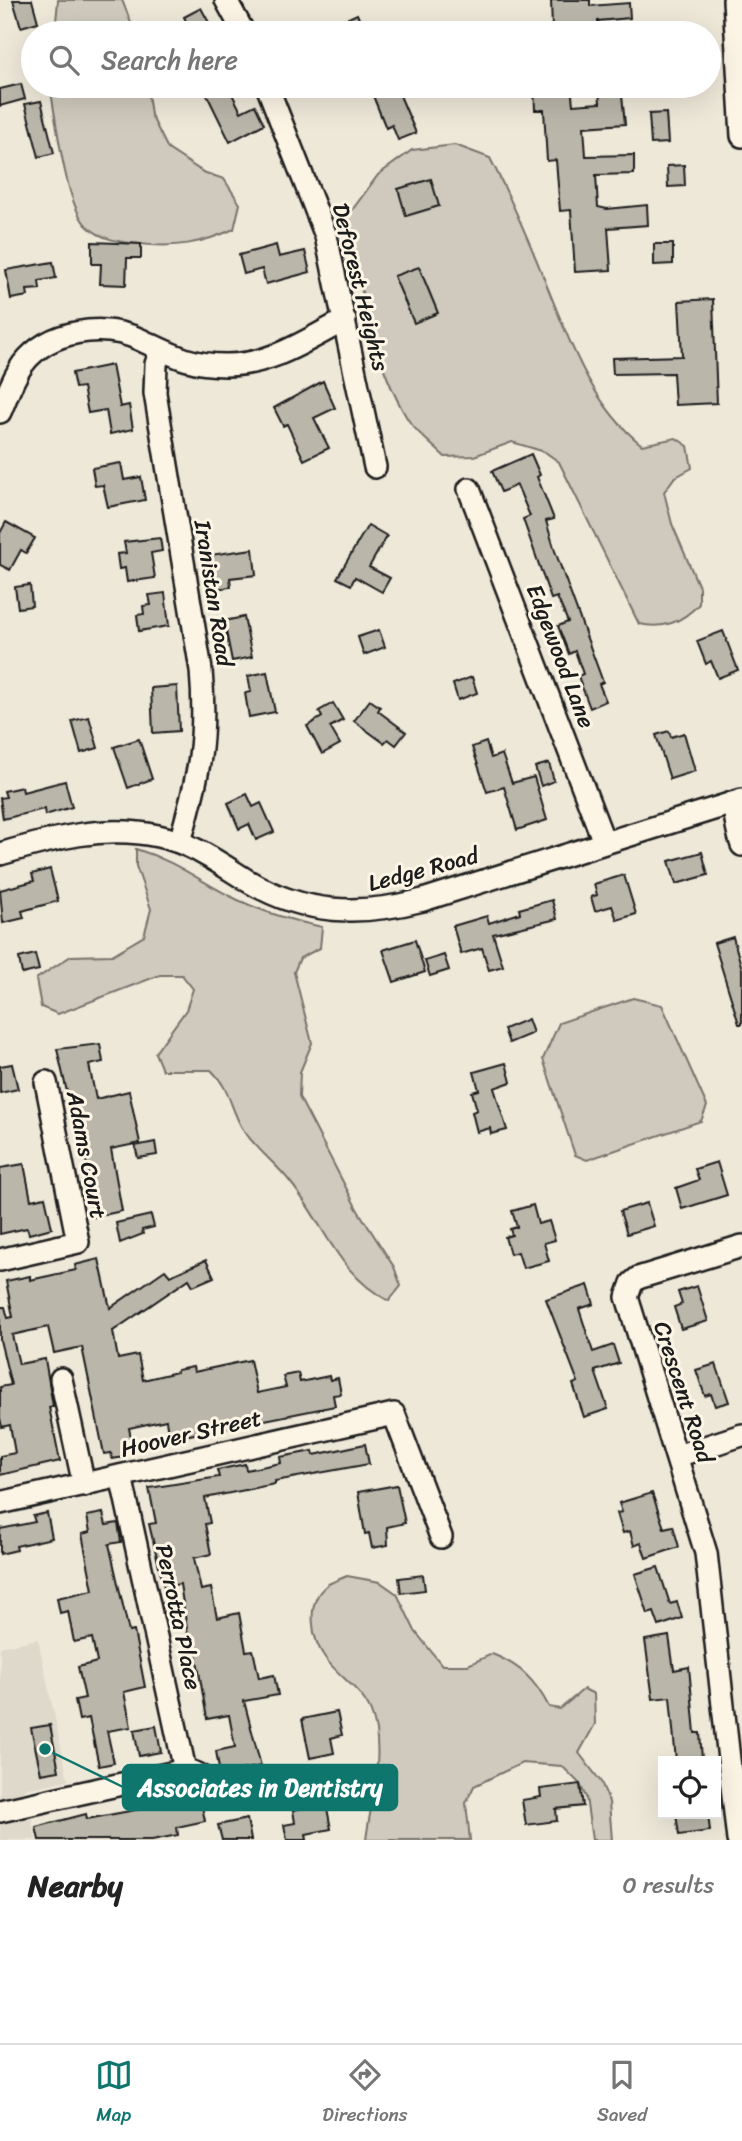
<!DOCTYPE html>
<html lang="en">
<head>
<meta charset="utf-8">
<style>
  body { margin:0; font-family:Sriracha,sans-serif; background:#f6f6f6; color:#222 }
  .controls { position:absolute; right:21px; bottom:21px; display:grid; overflow:hidden; border-radius:0px; box-shadow:0 7px 28px #0002 }
  .controls button { width:63px; height:63px; display:grid; place-items:center; padding:0; border:0; border-bottom:2px solid #e0e0e0; background:#fff; color:#222; font:35px sans-serif }
  .list { margin:0; padding:0; list-style:none }
  h2 { display:flex; justify-content:space-between; align-items:center; height:91px; margin:0; padding:0 28px; font-size:30px }
  h2 small { font-size:23px; font-weight:400; color:#767676 }
  .icon { flex:none; width:38px; height:38px; fill:none; stroke:currentColor; stroke-width:2; stroke-linecap:round; stroke-linejoin:round }
  .map { position:relative; flex:none; width:742px; height:1840px; overflow:hidden }
  .search { position:absolute; background:#fff; box-shadow:0 7px 28px #0002; left:21px; right:21px; top:21px; height:77px; display:flex; align-items:center; gap:18px; box-sizing:border-box; padding:0 24px; border-radius:38px; color:#767676; font-size:26px }
  .sheet { height:203px; background:#fff }
  nav { display:flex; justify-content:space-around; align-items:center; box-sizing:border-box; height:98px; border-top:2px solid #e0e0e0; background:#fff; font-size:19px; color:#767676 }
  nav a { display:grid; justify-items:center; gap:4px }
  nav .on { color:#0f766e }
  .map>svg:first-child { display:block }
  .built { fill:#ded9cb }
  .green { fill:#cfcabd; stroke:#76736c; stroke-width:2 }
  .building { fill:#bab6aa; stroke:#1c1c1c; stroke-width:2 }
  .lines { fill:none; stroke-linecap:round; stroke-linejoin:round }
  .minor-casing { stroke:#1c1c1c; stroke-width:26 }
  .minor { stroke:#fcf5e5; stroke-width:21 }
  .labels { text-anchor:middle; stroke-width:6; stroke-linejoin:round; paint-order:stroke }
  .street-label { font-size:23px; fill:#1c1c1c; stroke:#fcf5e5 }
  .leader { fill:none; stroke:#0f766e; stroke-width:2.5 }
  .callout-dot { fill:#0f766e; stroke:#fcf5e5; stroke-width:2.5 }
  .callout { fill:#0f766e; stroke:#0f766e; stroke-width:2.5 }
  .callout-label { font-size:24px; text-anchor:middle; font-weight:bold; fill:#fff }
</style>
</head>
<body>
<div class="map">
<svg width="742" height="1840" viewBox="0 0 742 1840">
  <rect width="100%" height="100%" fill="#eee8d9"/>
  <filter id="ink" filterUnits="userSpaceOnUse"><feTurbulence type="fractalNoise" baseFrequency=".0143" numOctaves="2"/><feDisplacementMap in="SourceGraphic" scale="14" xChannelSelector="R" yChannelSelector="G"/><feConvolveMatrix kernelMatrix="1 2 1 2 8 2 1 2 1" color-interpolation-filters="sRGB"/></filter>
  <g filter="url(#ink)">
    <!-- built -->
    <polygon class="built" points="38,1639 68,1780 25,1789 36,1840 0,1840 0,1647"/>
    <!-- green -->
    <g class="green">
      <polygon points="58,0 122,0 135,33 55,33"/>
      <path d="M50 86H147L151 115 168 149 203 172 224 179 240 204 234 229C201 244 175 248 140 244 120 242 101 240 86 225 65 203 56 118 50 86Z"/>
      <path d="M455 145 490 158C510 197 527 236 543 276 567 335 590 404 642 445L676 438 688 446 692 468 674 478 664 492 672 524 699 587V604C681 623 664 629 639 624L559 462 545 452 512 442 474 456 445 457C433 445 416 433 407 418 372 359 360 284 347 217L378 175 412 150Z"/>
      <path d="M136 849C179 862 201 883 238 900 266 913 293 921 322 927L320 948 300 958 294 972 312 1043 300 1072 299 1097 357 1209 394 1267 401 1286 389 1301C338 1275 325 1225 291 1183 278 1165 251 1145 241 1126 230 1106 229 1087 211 1070H162L155 1053 186 1010 193 989 182 975H160L58 1014 41 1007 36 979 71 956 112 955 144 936 151 909 136 866Z"/>
      <polygon points="633,998 662,1005 707,1106 701,1121 587,1160 575,1155 543,1059 559,1023"/>
      <path d="M347 1576 380 1582 397 1594 415 1631 442 1665H468L492 1654C520 1665 535 1680 549 1707L560 1709 584 1689 594 1694 595 1724 579 1753 601 1782 609 1802 612 1840H592L586 1797 580 1784 562 1766 522 1763 474 1786 466 1803 470 1840H366C371 1800 386 1750 371 1712 361 1688 340 1678 326 1659 311 1639 305 1602 327 1585 333 1581 341 1579 347 1576Z"/>
    </g>
    <!-- building -->
    <g class="building">
      <polygon points="13,0 32,0 38,22 21,27"/>
      <polygon points="551,0 590,0 590,6 629,3 630,18 598,21 599,33 564,33 564,28 552,29"/>
      <polygon points="201,8 212,28 192,33 184,17"/>
      <polygon points="357,14 365,33 339,33 335,24"/>
      <polygon points="21,84 25,99 0,106 0,89"/>
      <polygon points="222,86 228,86 241,112 255,105 264,124 230,142 206,93"/>
      <polygon points="369,86 396,86 416,133 398,140 392,125 386,128"/>
      <polygon points="534,86 571,86 573,105 600,103 599,86 621,86 625,124 584,127 586,156 634,155 634,174 596,175 598,207 607,209 647,205 648,225 608,228 611,270 575,272 571,210 560,211 556,160 547,161 544,110 535,110"/>
      <polygon points="41,101 54,153 39,157 25,104"/>
      <polygon points="666,113 668,143 651,144 649,114"/>
      <polygon points="684,165 685,186 668,187 667,166"/>
      <polygon points="431,179 439,206 406,216 398,189"/>
      <polygon points="92,242 141,244 141,258 127,258 126,285 100,284 101,264 92,264"/>
      <polygon points="654,244 673,244 673,264 654,265"/>
      <polygon points="276,245 279,257 305,251 310,272 266,284 262,269 244,274 239,255"/>
      <polygon points="53,262 56,278 39,281 40,289 27,290 28,296 11,299 6,270"/>
      <polygon points="419,267 438,313 414,323 394,276"/>
      <polygon points="713,299 717,403 675,405 673,373 613,374 612,358 682,356 679,301"/>
      <polygon points="112,365 120,407 129,405 133,429 110,434 106,410 88,413 83,387 75,388 72,373"/>
      <polygon points="323,381 335,408 314,418 329,448 304,460 287,424 283,426 274,408"/>
      <polygon points="531,454 540,475 537,477 554,519 546,521 555,551 603,682 599,684 606,701 590,708 578,676 583,674 575,651 569,654 558,626 568,622 557,597 551,599 523,519 530,516 517,485 501,492 492,471"/>
      <polygon points="121,463 124,480 141,477 145,500 108,507 103,485 95,486 92,468"/>
      <polygon points="6,522 35,538 26,553 21,550 10,570 0,565 0,533"/>
      <polygon points="368,525 387,536 369,567 390,578 382,592 355,577 351,585 337,578"/>
      <polygon points="160,538 162,551 151,553 155,578 127,582 125,568 119,569 117,554 126,553 124,542"/>
      <polygon points="253,549 256,575 230,578 231,587 215,589 210,555"/>
      <polygon points="30,585 32,606 18,608 15,587"/>
      <polygon points="165,593 169,626 139,631 137,615 144,614 143,606 151,605 149,595"/>
      <polygon points="244,617 252,657 232,661 224,621"/>
      <polygon points="379,630 385,647 364,655 358,637"/>
      <polygon points="723,631 738,670 718,678 711,661 706,664 697,641"/>
      <polygon points="267,672 275,712 249,717 245,693 251,692 248,676"/>
      <polygon points="472,677 477,693 458,700 453,684"/>
      <polygon points="177,686 179,731 153,733 151,688"/>
      <polygon points="370,700 380,707 378,711 406,732 396,745 388,739 384,743 354,721"/>
      <polygon points="333,703 343,720 330,727 340,744 322,754 307,726 322,717 319,711"/>
      <polygon points="89,717 98,748 81,753 72,721"/>
      <polygon points="669,731 671,737 684,733 695,771 670,779 656,735"/>
      <polygon points="139,739 152,779 128,788 114,747"/>
      <polygon points="486,742 491,758 502,754 512,783 534,777 547,820 517,830 504,787 487,792 472,747"/>
      <polygon points="549,763 554,781 541,786 535,767"/>
      <polygon points="65,781 72,807 45,815 44,809 3,819 0,798 6,797 4,791 22,787 23,792"/>
      <polygon points="247,794 253,807 261,803 274,832 256,840 249,824 239,829 228,803"/>
      <polygon points="702,852 708,875 676,884 669,861"/>
      <polygon points="50,869 58,901 22,911 24,918 3,923 0,890 34,881 32,874"/>
      <polygon points="624,875 636,914 617,920 612,906 595,911 591,897 597,895 594,884"/>
      <polygon points="552,900 557,919 493,934 503,966 489,970 482,948 461,954 453,926 487,916 489,923 520,913 519,909"/>
      <polygon points="733,937 742,969 742,1024 739,1024 714,943"/>
      <polygon points="415,940 425,972 394,982 383,950"/>
      <polygon points="35,954 39,970 22,974 19,958"/>
      <polygon points="444,955 449,970 430,976 425,961"/>
      <polygon points="528,1019 533,1033 509,1043 504,1029"/>
      <polygon points="100,1044 103,1062 89,1065 96,1099 129,1091 140,1143 111,1149 122,1211 94,1217 89,1194 93,1193 85,1155 80,1156 73,1104 70,1105 57,1049"/>
      <polygon points="506,1063 511,1082 494,1088 507,1130 491,1134 490,1128 477,1132 472,1112 477,1110 472,1092 479,1090 474,1072"/>
      <polygon points="12,1064 18,1089 0,1093 0,1066"/>
      <polygon points="155,1142 157,1155 138,1158 135,1146"/>
      <polygon points="717,1162 727,1195 682,1209 676,1188 699,1180 695,1169"/>
      <polygon points="24,1164 31,1200 45,1197 52,1228 29,1234 27,1228 0,1234 0,1168"/>
      <polygon points="647,1203 654,1226 627,1234 620,1211"/>
      <polygon points="533,1205 538,1224 549,1221 555,1240 544,1243 549,1261 523,1268 518,1252 510,1254 505,1237 512,1235 510,1229 517,1227 512,1211"/>
      <polygon points="151,1215 154,1227 142,1230 143,1234 120,1243 116,1223"/>
      <polygon points="99,1259 110,1308 165,1270 170,1276 206,1260 214,1277 193,1286 189,1279 113,1331 118,1359 138,1355 143,1380 177,1372 177,1370 193,1367 194,1372 250,1360 257,1393 286,1387 283,1376 298,1373 300,1382 329,1376 330,1380 338,1378 341,1394 333,1395 335,1406 169,1439 166,1420 129,1428 133,1449 123,1451 124,1457 112,1459 111,1453 104,1454 82,1347 54,1353 48,1327 12,1335 19,1364 45,1359 53,1406 49,1407 60,1461 0,1475 0,1456 15,1453 10,1425 2,1427 0,1418 0,1387 11,1385 0,1340 0,1307 5,1307 8,1318 13,1317 6,1281 30,1276 30,1280 76,1270 75,1265"/>
      <polygon points="588,1285 594,1304 579,1309 593,1352 613,1345 619,1363 595,1371 608,1409 584,1417 573,1384 578,1382 546,1299"/>
      <polygon points="697,1286 708,1321 681,1329 674,1307 682,1304 678,1292"/>
      <polygon points="716,1364 729,1402 715,1406 711,1394 705,1396 696,1370"/>
      <polygon points="365,1444 369,1464 275,1481 275,1484 205,1498 210,1523 205,1524 211,1554 194,1558 201,1590 211,1588 217,1618 239,1613 246,1651 253,1650 259,1678 274,1675 278,1695 244,1701 261,1766 220,1774 216,1751 235,1747 229,1715 207,1719 196,1654 191,1655 180,1584 164,1587 149,1524 156,1523 149,1488 219,1477 217,1470 245,1464 246,1470 281,1463 280,1457 313,1451 314,1455"/>
      <polygon points="397,1485 405,1523 387,1527 388,1545 372,1548 369,1533 365,1534 358,1492"/>
      <polygon points="652,1493 664,1528 673,1526 679,1547 646,1558 641,1543 634,1546 630,1531 623,1533 617,1513 622,1512 619,1503"/>
      <polygon points="47,1513 52,1538 16,1546 17,1550 0,1554 0,1529 35,1522 33,1516"/>
      <polygon points="103,1513 106,1525 118,1523 121,1542 109,1544 129,1632 134,1631 145,1687 124,1692 131,1727 107,1731 114,1763 99,1766 89,1718 79,1720 75,1700 85,1698 78,1667 97,1662 92,1638 74,1642 68,1611 60,1613 57,1598 93,1590 82,1534 90,1532 87,1516"/>
      <polygon points="658,1567 670,1604 677,1602 682,1618 659,1626 654,1612 648,1614 635,1574"/>
      <polygon points="423,1575 425,1590 401,1593 399,1578"/>
      <polygon points="669,1636 674,1670 689,1667 695,1733 700,1733 702,1759 676,1761 670,1697 653,1699 645,1640"/>
      <polygon points="337,1712 342,1735 331,1738 334,1753 310,1758 302,1719"/>
      <polygon points="50,1725 59,1771 41,1774 31,1728"/>
      <polygon points="156,1726 161,1752 139,1756 134,1730"/>
      <polygon points="580,1784 583,1806 556,1809 557,1821 526,1825 522,1800 541,1797 540,1789"/>
      <polygon points="199,1792 205,1821 177,1827 178,1835 152,1840 39,1840 36,1827 86,1814 87,1819 146,1808 145,1805"/>
      <polygon points="326,1803 331,1829 306,1834 307,1840 287,1840 284,1825 295,1823 293,1810"/>
      <polygon points="676,1814 708,1814 710,1831 679,1835"/>
      <polygon points="247,1819 251,1840 222,1840 218,1825"/>
    </g>
    <g class="lines">
      <!-- minor casing -->
      <g class="minor-casing">
        <g id="minor">
          <polyline points="226,0 244,33"/>
          <polyline points="734,0 742,136"/>
          <polyline points="267,86 326,236 375,467"/>
          <path d="M160 352 156 364 155 393 201 670C207 741 199 774 180 842"/>
          <path d="M0 412C7 396 12 379 23 364 49 330 103 322 141 340 173 355 189 365 226 365 271 365 307 340 345 320"/>
          <polyline points="469,489 604,842"/>
          <path d="M732 803C737 818 736 830 742 845"/>
          <path d="M0 854C52 839 103 824 158 836 192 843 219 863 248 881 305 915 360 916 423 900L742 800"/>
          <polyline points="0,1260 78,1242 46,1082"/>
          <polyline points="61,1379 84,1485"/>
          <polyline points="677,1456 742,1435"/>
          <polyline points="121,1476 185,1770"/>
          <polyline points="0,1503 394,1414 441,1537"/>
          <path d="M0 1811 185 1770C206 1774 206 1784 222 1792 241 1802 277 1786 297 1781"/>
          <polyline points="738,1840 706,1553 627,1297 632,1283 638,1278 742,1246"/>
        </g>
      </g>
      <!-- minor -->
      <use href="#minor" class="minor"/>
    </g>
  </g>
  <g class="labels">
    <!-- street labels -->
    <g class="street-label">
      <text transform="translate(361 287) rotate(76)" y="8">Deforest Heights</text>
      <text transform="translate(214 593) rotate(81)" y="8">Iranistan Road</text>
      <text transform="translate(561 656) rotate(69)" y="8">Edgewood Lane</text>
      <text transform="translate(423 869) rotate(-15)" y="8">Ledge Road</text>
      <text transform="translate(87 1155) rotate(79)" y="8">Adams Court</text>
      <text transform="translate(684 1392) rotate(72)" y="8">Crescent Road</text>
      <text transform="translate(191 1433) rotate(-13)" y="8">Hoover Street</text>
      <text transform="translate(179 1617) rotate(78)" y="8">Perrotta Place</text>
    </g>
  </g>
  <!-- callouts -->
  <path class="leader" d="M45 1749L123 1787"/>
  <circle class="callout-dot" cx="45" cy="1749" r="7"/>
  <rect class="callout" x="123" y="1765" width="274" height="45" rx="7"/>
  <g class="callout-label">
    <text x="260" y="1796">Associates in Dentistry</text>
  </g>
</svg>
<div class="controls">
<button><svg class="icon" aria-label="locate" viewBox="0 0 24 24"><circle cx="12" cy="12" r="6"/><path d="M12 2v4M12 18v4M2 12h4M18 12h4"/></svg></button>
</div>
<div class="search"><svg class="icon" aria-label="search" viewBox="0 0 24 24"><circle cx="10" cy="10" r="6"/><path d="M15 15l6 6"/></svg>Search here</div>
</div>
<section class="sheet">
<h2>Nearby<small>0 results</small></h2>
<ul class="list">
</ul>
</section>
<nav>
<a class="on"><svg class="icon" aria-label="map" viewBox="0 0 24 24"><path d="M3 6l6-2 6 2 6-2v14l-6 2-6-2-6 2zM9 4v14M15 6v14"/></svg>Map</a>
<a><svg class="icon" aria-label="directions" viewBox="0 0 24 24"><path d="M12 3l9 9-9 9-9-9zM9 14v-3h6M13 9l2 2-2 2"/></svg>Directions</a>
<a><svg class="icon" aria-label="saved" viewBox="0 0 24 24"><path d="M7 4h10v16l-5-4-5 4z"/></svg>Saved</a>
</nav>
</body>
</html>
